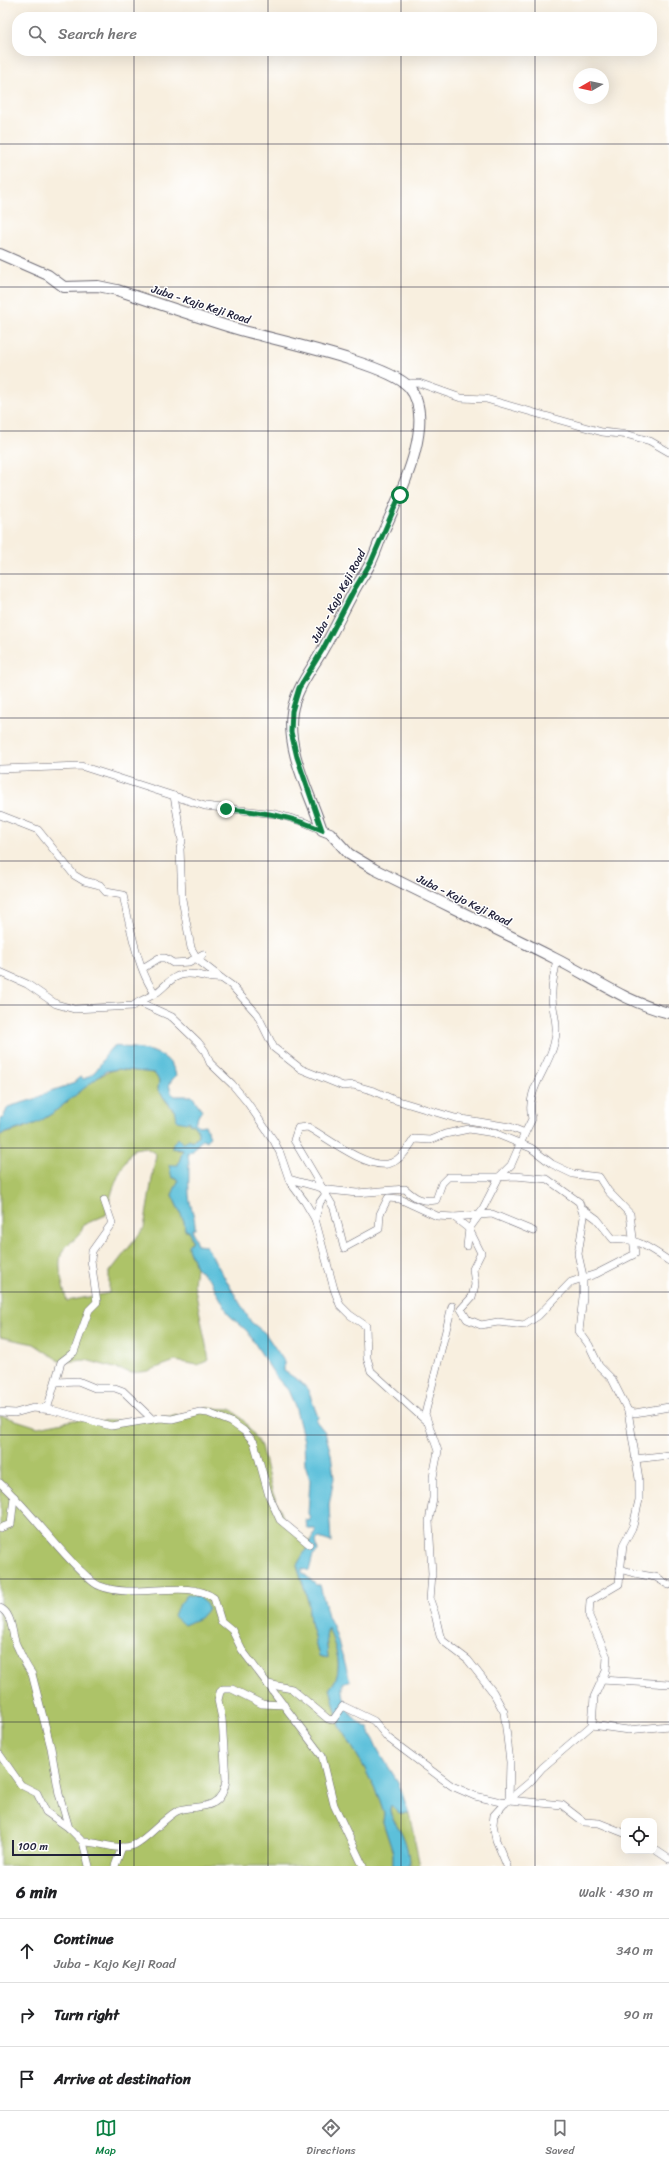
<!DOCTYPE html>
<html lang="en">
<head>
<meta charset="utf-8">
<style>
  body { margin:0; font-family:Sriracha,sans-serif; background:#f2f2f2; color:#202124 }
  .controls { position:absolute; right:12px; bottom:12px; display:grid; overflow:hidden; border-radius:8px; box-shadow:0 4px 16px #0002 }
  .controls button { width:36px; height:36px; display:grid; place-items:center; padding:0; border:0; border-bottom:1px solid #e0e0e0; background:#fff; color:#202124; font:20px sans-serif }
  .compass { position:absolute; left:573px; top:68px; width:36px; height:36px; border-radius:50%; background:#fff; box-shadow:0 4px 16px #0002; rotate:261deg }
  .scale { position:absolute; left:12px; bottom:10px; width:109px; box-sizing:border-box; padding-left:4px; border:2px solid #22223b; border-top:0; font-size:11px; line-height:14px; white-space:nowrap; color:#22223b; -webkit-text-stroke:3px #fff; paint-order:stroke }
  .stop { position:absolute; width:12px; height:12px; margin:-9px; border:3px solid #0b8043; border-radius:50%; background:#fff }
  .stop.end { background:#0b8043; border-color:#fff; box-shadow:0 1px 4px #0008 }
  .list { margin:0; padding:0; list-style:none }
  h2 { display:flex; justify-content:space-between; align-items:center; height:52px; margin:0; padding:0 16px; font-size:17px }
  h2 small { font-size:13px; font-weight:400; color:#757577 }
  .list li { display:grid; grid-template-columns:26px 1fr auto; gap:12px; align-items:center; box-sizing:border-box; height:64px; padding:0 16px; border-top:1px solid #e0e0e0 }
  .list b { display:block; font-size:15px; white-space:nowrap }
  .list p { margin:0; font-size:13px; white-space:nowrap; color:#757577 }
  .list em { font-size:13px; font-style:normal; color:#757577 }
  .icon { flex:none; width:22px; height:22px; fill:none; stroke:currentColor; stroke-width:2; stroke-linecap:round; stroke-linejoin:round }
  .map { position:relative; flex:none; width:669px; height:1866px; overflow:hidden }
  .search { position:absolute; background:#fff; box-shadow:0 4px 16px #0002; left:12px; right:12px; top:12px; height:44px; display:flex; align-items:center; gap:10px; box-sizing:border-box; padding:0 14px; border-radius:16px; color:#757577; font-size:15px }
  .sheet { height:244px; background:#fff }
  nav { display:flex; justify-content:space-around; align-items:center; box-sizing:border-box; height:56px; border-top:1px solid #e0e0e0; background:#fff; font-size:11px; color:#757577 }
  nav a { display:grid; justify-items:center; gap:2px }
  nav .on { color:#0b8043 }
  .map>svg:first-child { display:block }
  .green { fill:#adc368; stroke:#687252; fill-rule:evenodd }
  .water { fill:#5cc0da; stroke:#3f718a }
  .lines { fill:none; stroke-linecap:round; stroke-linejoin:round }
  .minor-casing { stroke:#6d6a74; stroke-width:8 }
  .secondary-casing { stroke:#6d6a74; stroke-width:12 }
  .minor { stroke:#fff; stroke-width:7 }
  .secondary { stroke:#fff; stroke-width:10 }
  .route { stroke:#0b8043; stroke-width:5 }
  .grid { fill:none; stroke:#22223b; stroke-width:1; stroke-opacity:0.55 }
  .labels { text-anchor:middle; stroke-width:3; stroke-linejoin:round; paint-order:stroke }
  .street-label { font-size:11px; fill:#22223b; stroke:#fff }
</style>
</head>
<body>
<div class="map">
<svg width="669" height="1866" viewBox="0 0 669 1866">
  <rect width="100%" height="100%" fill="#fff"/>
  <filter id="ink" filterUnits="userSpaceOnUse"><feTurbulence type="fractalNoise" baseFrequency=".025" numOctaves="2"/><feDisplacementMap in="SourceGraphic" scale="8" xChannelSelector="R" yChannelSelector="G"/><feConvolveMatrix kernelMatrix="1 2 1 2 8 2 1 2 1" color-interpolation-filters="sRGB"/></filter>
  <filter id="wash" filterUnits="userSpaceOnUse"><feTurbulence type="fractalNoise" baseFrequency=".012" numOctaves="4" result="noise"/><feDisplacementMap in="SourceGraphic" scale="16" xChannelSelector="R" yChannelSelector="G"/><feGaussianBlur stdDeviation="0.9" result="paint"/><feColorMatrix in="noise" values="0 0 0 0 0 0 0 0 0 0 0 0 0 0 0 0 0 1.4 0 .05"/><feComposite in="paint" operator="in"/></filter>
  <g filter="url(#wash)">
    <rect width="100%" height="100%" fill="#f8efdf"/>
    <!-- green -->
    <g class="green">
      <path d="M118 1069 154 1073 159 1080 158 1090C164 1098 169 1106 176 1113 184 1120 199 1122 198 1136 191 1142 183 1144 177 1150H183L178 1165 175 1166 174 1177 179 1181 172 1195 184 1221 185 1230H189L192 1241 188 1248 196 1267 194 1284 209 1360 198 1365 175 1361 148 1371 132 1373 86 1360 61 1362 34 1344 0 1337V1135C19 1130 38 1124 54 1112 74 1098 94 1074 118 1069ZM145 1147 156 1154 144 1228 109 1273V1293L67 1301C63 1287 55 1261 64 1249 71 1240 82 1237 83 1225L106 1215C111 1191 119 1169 134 1149Z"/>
      <path d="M207 1408 231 1409 244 1421 261 1446 272 1491 286 1524 309 1542 317 1532 297 1565 308 1601 310 1622 319 1656 328 1658 326 1636 328 1626C335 1646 346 1670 330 1688L340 1726 365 1769 379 1798 384 1813 383 1822 393 1853V1866H0V1415L38 1427 74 1420 129 1421 190 1414Z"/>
      <path d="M391 1805 399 1813H409L420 1866H409C409 1854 406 1841 400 1830 395 1821 388 1816 391 1805Z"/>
    </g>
    <!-- water -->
    <g class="water">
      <path d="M114 1046C136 1049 169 1047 176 1075L169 1084 171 1093 175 1096H192L202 1110 195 1122 198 1126 205 1125 210 1136 207 1141 202 1139 192 1152 188 1153C190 1168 188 1181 189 1195 190 1207 196 1218 195 1229H192L197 1245 206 1246 251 1322 265 1333 284 1361V1371L301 1382 308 1390 318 1417 316 1421 325 1432 331 1454 334 1478 329 1505 331 1542 319 1538 316 1541 318 1551 313 1555 309 1571 302 1568V1572L316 1585H320L328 1616 333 1626 350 1680 343 1683C341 1700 352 1721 368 1728L378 1750 398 1782 409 1813H399L391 1805C387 1815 395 1822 400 1830 406 1841 409 1853 409 1866H393V1853L383 1822 384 1813 379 1798 365 1769 340 1726 330 1688C346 1670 335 1646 328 1627L326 1636 328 1658 319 1656 310 1622 308 1601 297 1565 316 1532 315 1529H308L305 1519 309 1521 311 1516 308 1514 310 1480 305 1464 304 1441 295 1406 288 1390 276 1377 247 1331 229 1315 211 1281 196 1267 188 1248V1245L192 1241 189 1230H185L184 1221 172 1195 178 1181 176 1178H172L169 1165H178L183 1150 172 1148 173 1143 178 1138 183 1144 189 1139 193 1141 198 1136V1131L193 1124H189V1121L186 1123 177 1121 176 1113 158 1090 159 1080 154 1073 118 1069 106 1071 53 1113 37 1123 0 1135V1119L3 1118 8 1107 35 1099 48 1092 72 1084 80 1077 84 1079C103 1070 102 1054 114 1046Z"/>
      <path d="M187 1595C198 1595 205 1599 208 1609L200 1618 184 1625 174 1616 177 1608Z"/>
    </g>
  </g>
  <g filter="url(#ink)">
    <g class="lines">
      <!-- minor casing -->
      <g class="minor-casing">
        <g id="minor">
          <polyline points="404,384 419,383 461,398 486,399 602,432 629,435 650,441 669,452"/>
          <polyline points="0,769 81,766 205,806 276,814 304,822 322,830"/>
          <polyline points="174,796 182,841 180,849 182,899 191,948 198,960 221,978"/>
          <path d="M0 815 38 830 74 875 84 881 100 885 106 892 123 895C129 922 138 972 155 993"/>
          <polyline points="143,968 159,958 165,958 173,963 189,962 203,954 198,960"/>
          <polyline points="0,972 27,984 56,1004 74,1009 133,1006 139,1002 172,1017 198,1042 205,1051 210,1063 232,1084 247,1102 274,1141 280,1153 290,1182 305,1202 315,1219 334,1289 340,1305 350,1315 366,1326 367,1358 371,1371 426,1421"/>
          <path d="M139 1002C145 999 151 996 156 993 167 985 173 974 188 974 199 973 210 980 221 978L231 985 257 1014 274 1048 301 1069 343 1086 353 1085 374 1091 392 1099 455 1118 510 1127 525 1133 532 1119C525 1090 547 1071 554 1044 560 1022 551 1012 552 992 552 982 555 970 557 959"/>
          <path d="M308 1127C327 1138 366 1168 388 1164 400 1161 408 1149 414 1139L430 1140 445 1134 469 1129 494 1133 531 1148 552 1164 573 1174 599 1177 608 1191 630 1214 635 1254 596 1274 571 1282 538 1316 524 1325 498 1322 481 1325 467 1319 461 1309 472 1297 475 1285 473 1269 481 1253 469 1229 454 1217 437 1216 400 1199 388 1198 380 1214 379 1229 344 1248 334 1208 294 1140 298 1128Z"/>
          <polyline points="289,1179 325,1189"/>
          <path d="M582 1208 597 1219 613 1239C636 1237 651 1249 669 1261"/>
          <polyline points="454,1217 492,1214 533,1231"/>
          <path d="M315 1219 320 1202 329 1190 357 1193 405 1189C416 1199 422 1202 436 1200L442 1183 448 1177H499L511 1165 525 1133"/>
          <polyline points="467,1246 469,1229 480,1214 499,1177 515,1176 547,1179 579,1202 584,1217 578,1254 583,1276 583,1297 579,1331 589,1345 599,1366 612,1379 628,1411 639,1479 639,1500 633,1526 623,1545 619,1584 590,1601 589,1616 607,1657 606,1671 594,1697 592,1725 542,1768 530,1782 505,1803 494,1815 493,1824 496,1840 507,1866"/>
          <polyline points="452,1306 425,1414 438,1451 433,1477 433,1498 429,1521 432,1574 430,1600 435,1614 440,1636 443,1641 468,1660 493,1692 504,1712 510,1762 509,1800 562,1805 584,1822 599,1823 624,1833"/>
          <polyline points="56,1382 78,1381 95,1388 115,1388 123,1391 150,1417"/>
          <polyline points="41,1409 48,1406 61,1362 74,1352 89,1310 97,1302 91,1260 92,1251 112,1223 104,1200"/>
          <polyline points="628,1411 635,1413 669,1407"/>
          <polyline points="0,1412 15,1413 33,1408 52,1410 111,1426 160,1418 172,1419 200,1412 208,1413 231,1422 244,1431 254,1442 269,1496 280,1520 309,1544"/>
          <polyline points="635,1459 669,1455"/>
          <path d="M0 1483C30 1510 52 1543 81 1571 87 1576 93 1584 100 1586 134 1600 188 1578 214 1598L221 1621 232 1630 242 1650 322 1756 334 1805 363 1866"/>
          <polyline points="0,1528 11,1524 14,1497"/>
          <path d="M620 1569C632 1573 642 1575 655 1577 659 1578 664 1583 669 1585"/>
          <path d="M0 1608C13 1614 11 1632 16 1644 21 1654 25 1665 32 1674L51 1748 59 1794 69 1828"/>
          <polyline points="601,1680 669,1684"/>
          <polyline points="268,1684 292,1689 328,1719 333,1720 343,1706 374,1721 388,1738 452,1786 475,1796 505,1803"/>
          <polyline points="592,1725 628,1730 669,1726"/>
          <polyline points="0,1755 21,1785 37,1793 46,1812 69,1828 83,1842 89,1866"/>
          <path d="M83 1842C99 1841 117 1852 134 1845 147 1839 163 1819 177 1811 188 1806 202 1809 213 1803 221 1799 225 1789 226 1780L222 1719 218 1700 220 1692 223 1689H232L262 1704 284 1705"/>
          <polyline points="654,1849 669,1859"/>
          <polyline points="115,1866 122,1847"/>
        </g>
      </g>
      <!-- secondary casing -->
      <g class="secondary-casing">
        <path id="secondary" d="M0 254 48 275 64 287 98 286 117 290C157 303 197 317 237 329 274 340 387 363 409 387 439 422 396 502 381 537 378 545 375 554 371 562 366 573 358 582 353 593 343 611 334 631 323 649 312 669 296 688 292 712 286 751 310 793 322 830L330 833 349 854 374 869C434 899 495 928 554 958 594 978 625 1002 669 1013"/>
      </g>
      <!-- minor -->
      <use href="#minor" class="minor"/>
      <!-- secondary -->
      <use href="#secondary" class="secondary"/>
    </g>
  </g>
  <g class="lines" filter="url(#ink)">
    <!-- route -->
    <path class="route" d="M226 809C260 811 291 816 322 830L297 757 291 732 292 711 299 688 323 649 354 590 371 562 400 495"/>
  </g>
  <!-- grid -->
  <path class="grid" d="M134 0V17M268 0V17M401 0V17M535 0V17M134 51V1866M268 51V1866M401 51V1866M535 51V1866M0 144H669M0 287H669M0 431H669M0 574H669M0 718H669M0 861H669M0 1005H669M0 1148H669M0 1292H669M0 1435H669M0 1579H669M0 1722H669"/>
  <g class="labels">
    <!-- street labels -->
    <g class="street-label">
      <text transform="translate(201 304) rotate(18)" y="4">Juba - Kajo Keji Road</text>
      <text transform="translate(338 596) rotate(-62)" y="4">Juba - Kajo Keji Road</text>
      <text transform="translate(464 900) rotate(26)" y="4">Juba - Kajo Keji Road</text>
    </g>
  </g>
</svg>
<div class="controls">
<button><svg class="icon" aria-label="locate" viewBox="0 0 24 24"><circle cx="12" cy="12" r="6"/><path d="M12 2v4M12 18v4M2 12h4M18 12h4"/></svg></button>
</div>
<svg class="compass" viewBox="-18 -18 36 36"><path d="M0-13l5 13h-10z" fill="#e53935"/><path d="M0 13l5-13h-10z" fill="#757577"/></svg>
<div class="scale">100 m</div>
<div class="stop" style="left:400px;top:495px"></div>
<div class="stop end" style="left:226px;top:809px"></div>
<div class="search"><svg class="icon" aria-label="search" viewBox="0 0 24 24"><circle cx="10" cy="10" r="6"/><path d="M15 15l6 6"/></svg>Search here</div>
</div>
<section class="sheet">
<h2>6 min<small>Walk · 430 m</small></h2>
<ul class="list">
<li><svg class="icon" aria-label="ahead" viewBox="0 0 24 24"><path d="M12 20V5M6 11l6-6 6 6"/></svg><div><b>Continue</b><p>Juba - Kajo Keji Road</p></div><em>340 m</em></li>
<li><svg class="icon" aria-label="right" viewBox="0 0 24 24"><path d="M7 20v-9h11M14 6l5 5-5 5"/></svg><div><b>Turn right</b></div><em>90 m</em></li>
<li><svg class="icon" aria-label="arrive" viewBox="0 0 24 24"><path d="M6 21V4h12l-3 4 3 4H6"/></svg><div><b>Arrive at destination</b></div></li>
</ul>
</section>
<nav>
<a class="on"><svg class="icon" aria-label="map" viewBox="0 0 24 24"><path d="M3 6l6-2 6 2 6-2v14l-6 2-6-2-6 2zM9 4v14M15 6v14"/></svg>Map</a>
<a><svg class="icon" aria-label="directions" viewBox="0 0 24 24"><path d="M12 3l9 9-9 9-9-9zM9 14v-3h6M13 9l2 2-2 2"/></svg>Directions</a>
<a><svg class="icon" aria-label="saved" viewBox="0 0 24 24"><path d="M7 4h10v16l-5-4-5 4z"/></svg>Saved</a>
</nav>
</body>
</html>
